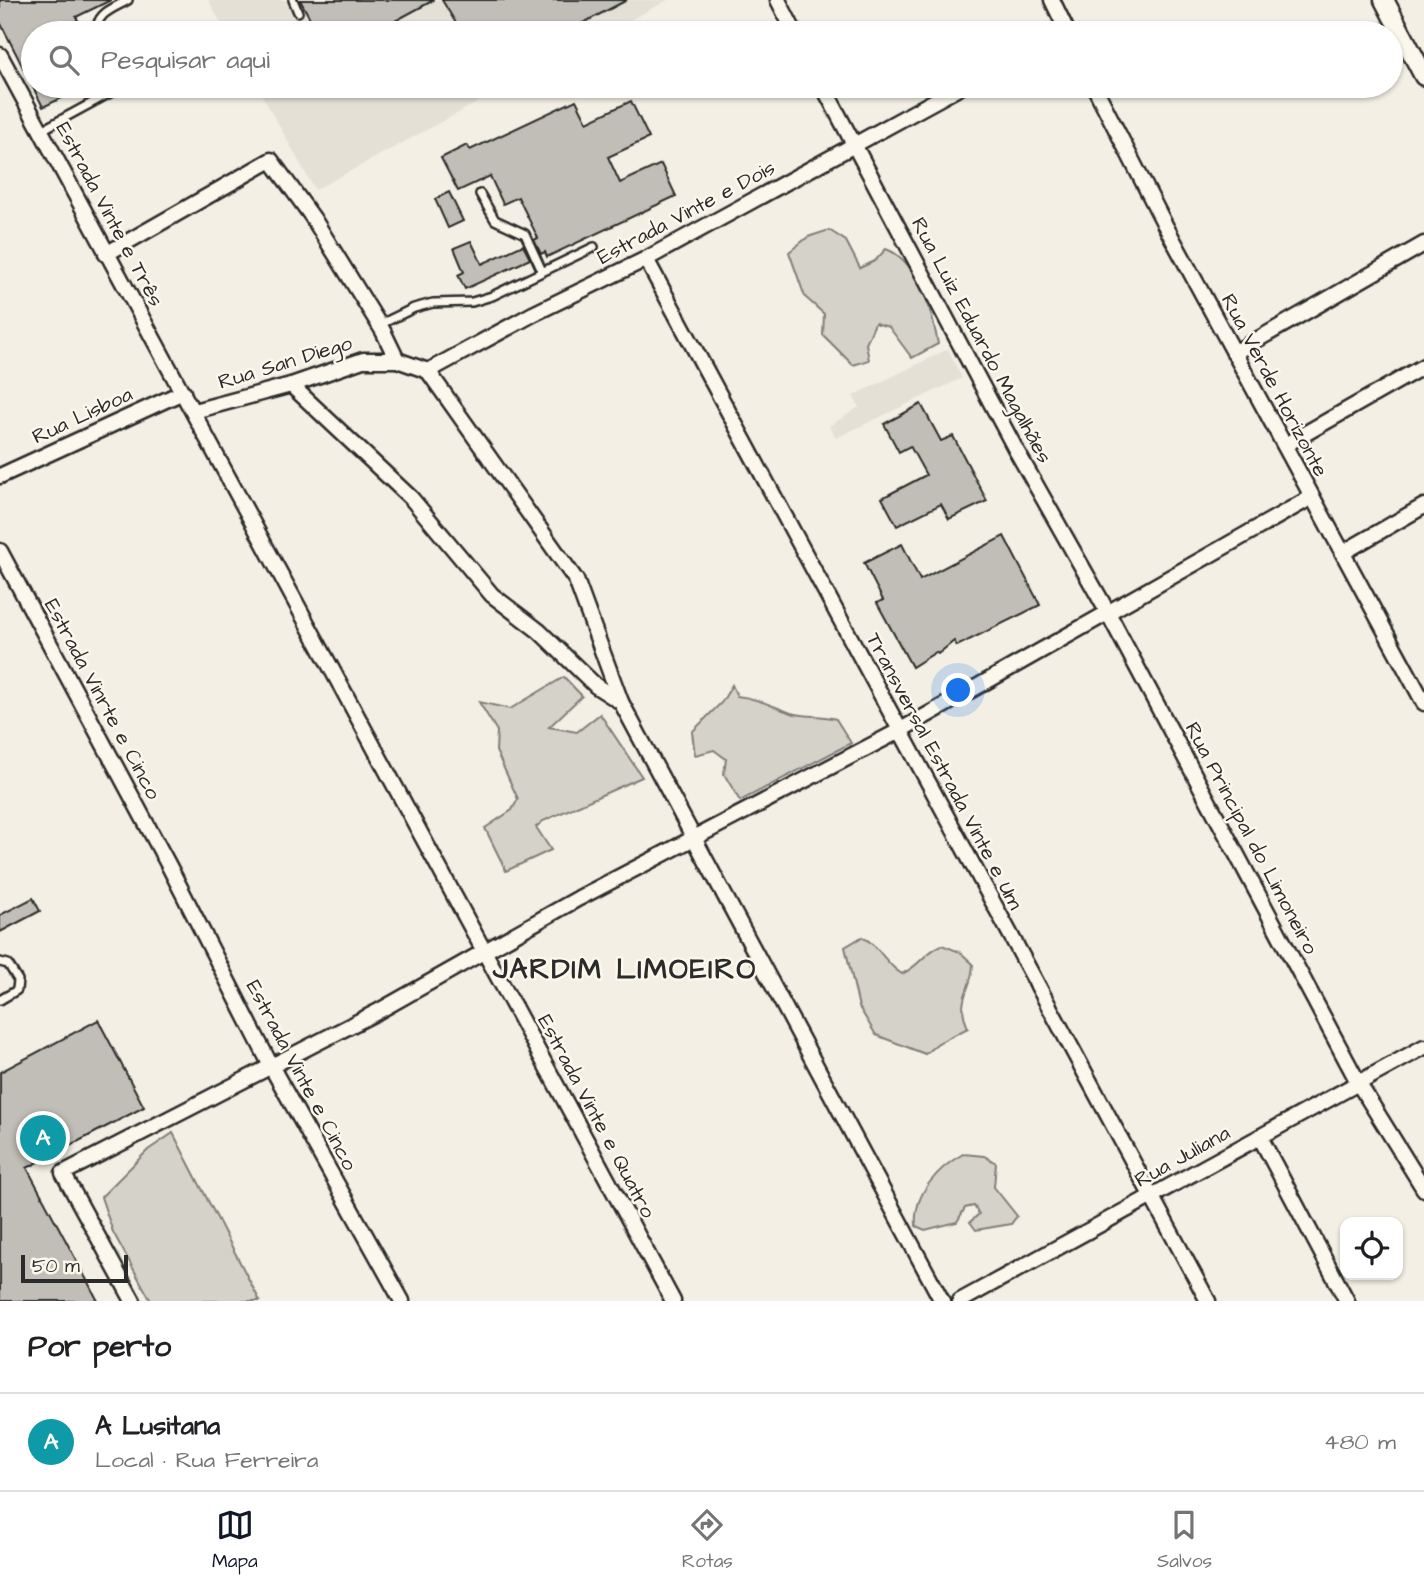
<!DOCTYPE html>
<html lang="pt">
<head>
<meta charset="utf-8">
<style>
  body { margin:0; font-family:"Architects Daughter",sans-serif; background:#f2f2f2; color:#202124 }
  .controls { position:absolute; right:21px; bottom:21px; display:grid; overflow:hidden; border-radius:14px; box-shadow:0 2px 5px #0004 }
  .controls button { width:63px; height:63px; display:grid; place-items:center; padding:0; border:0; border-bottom:2px solid #e0e0e0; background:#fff; color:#202124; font:35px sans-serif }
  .scale { position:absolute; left:21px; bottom:18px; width:107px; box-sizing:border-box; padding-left:7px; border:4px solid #2b2b2b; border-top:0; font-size:19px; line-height:24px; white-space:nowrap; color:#2b2b2b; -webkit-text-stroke:5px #fbf7ec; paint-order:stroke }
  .you { position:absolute; left:959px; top:691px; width:24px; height:24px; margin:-18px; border:5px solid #fff; border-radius:50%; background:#1a73e8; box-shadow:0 0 0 10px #1a73e833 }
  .badge { display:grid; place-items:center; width:46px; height:46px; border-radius:50%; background:#111827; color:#fff; font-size:23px; font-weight:700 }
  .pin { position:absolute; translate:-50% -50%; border:4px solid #fff; box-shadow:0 2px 7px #0006 }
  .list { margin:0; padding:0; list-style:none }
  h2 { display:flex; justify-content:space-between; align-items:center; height:91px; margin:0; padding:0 28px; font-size:30px }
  h2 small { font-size:23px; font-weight:400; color:#757577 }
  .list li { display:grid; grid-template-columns:46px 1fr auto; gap:21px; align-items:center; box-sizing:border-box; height:98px; padding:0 28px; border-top:2px solid #e0e0e0 }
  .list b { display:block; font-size:26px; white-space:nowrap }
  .list p { margin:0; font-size:23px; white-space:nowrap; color:#757577 }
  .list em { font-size:23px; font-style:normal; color:#757577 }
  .icon { flex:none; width:38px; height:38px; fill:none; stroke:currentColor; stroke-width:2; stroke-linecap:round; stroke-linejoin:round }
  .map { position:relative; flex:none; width:1424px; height:1301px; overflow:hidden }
  .search { position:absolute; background:#fff; box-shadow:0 2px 5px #0004; left:21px; right:21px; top:21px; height:77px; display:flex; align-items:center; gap:18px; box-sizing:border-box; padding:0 24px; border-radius:38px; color:#757577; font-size:26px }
  .sheet { height:189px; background:#fff }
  nav { display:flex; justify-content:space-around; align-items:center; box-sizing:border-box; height:98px; border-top:2px solid #e0e0e0; background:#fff; font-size:19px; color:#757577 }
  nav a { display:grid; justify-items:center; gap:4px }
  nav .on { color:#111827 }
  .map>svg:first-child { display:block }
  .built { fill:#e4e0d6 }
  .green { fill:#d5d2c9; stroke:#807e7a; stroke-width:2 }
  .building { fill:#c0beb6; stroke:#2b2b2b; stroke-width:2 }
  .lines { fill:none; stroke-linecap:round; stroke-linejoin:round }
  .service-casing { stroke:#2b2b2b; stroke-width:12 }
  .minor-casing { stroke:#2b2b2b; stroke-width:19 }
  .tertiary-casing { stroke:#2b2b2b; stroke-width:23 }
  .service { stroke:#fbf7ec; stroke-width:7 }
  .minor { stroke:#fbf7ec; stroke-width:14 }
  .tertiary { stroke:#fbf7ec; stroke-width:18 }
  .labels { text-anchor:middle; stroke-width:5; stroke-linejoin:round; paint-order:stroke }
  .street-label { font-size:21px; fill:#2b2b2b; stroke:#fbf7ec }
  .district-label { font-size:28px; font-weight:bold; letter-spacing:2px; fill:#2b2b2b; stroke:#fbf7ec }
</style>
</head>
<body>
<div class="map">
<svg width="1424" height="1301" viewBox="0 0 1424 1301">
  <rect width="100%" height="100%" fill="#f3efe4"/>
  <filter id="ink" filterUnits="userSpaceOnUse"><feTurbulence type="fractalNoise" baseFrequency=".0143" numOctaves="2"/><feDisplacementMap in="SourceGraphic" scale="14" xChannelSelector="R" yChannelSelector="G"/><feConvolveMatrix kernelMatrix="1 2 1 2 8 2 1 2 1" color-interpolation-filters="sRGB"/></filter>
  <g filter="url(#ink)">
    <!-- built -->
    <g class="built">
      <polygon points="208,0 668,0 606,33 227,33"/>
      <polygon points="257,86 508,86 315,190"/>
      <polygon points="948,349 962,378 836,438 829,426 859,407 853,396"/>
    </g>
    <!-- green -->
    <g class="green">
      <path d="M829 230 846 241 860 268 875 261 886 249C919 261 932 312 938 344L912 358 889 327 875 323 866 344 869 360 853 365 823 335 824 314 805 297 789 252 808 237Z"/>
      <polygon points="564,677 582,696 549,727 577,732 600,714 642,777 543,821 536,827 551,850 506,871 485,828 512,810 518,799 496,751 497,731 479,702 510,709"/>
      <path d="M732 685 737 696C757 698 772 706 791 713 805 717 822 715 836 719L851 743 740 801 724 774 726 759 714 750 695 755 692 732 722 702Z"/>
      <path d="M862 937C880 946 885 964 902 974 922 964 922 954 942 945L960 952 973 964C972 992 955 997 968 1028L938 1043 925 1054 876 1035 859 1007 845 947Z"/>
      <polygon points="173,1133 260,1301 151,1301 113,1232 101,1197 148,1150"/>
      <path d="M963 1154 984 1156 996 1163 994 1187 1017 1216 1011 1224 976 1230 970 1222 979 1214 974 1206 965 1208 957 1222 925 1230 916 1226C913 1194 938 1168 963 1154Z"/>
    </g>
    <!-- building -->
    <g class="building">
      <polygon points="0,0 111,0 76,17 78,20 74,22 79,33 33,33 33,86 87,86 43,107 0,22"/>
      <polygon points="300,0 434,0 373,33 318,33"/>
      <polygon points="442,0 627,0 564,33 462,33"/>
      <polygon points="576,100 587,122 631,101 649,138 608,157 620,183 661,164 676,196 547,257 545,252 541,254 534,240 538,238 518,197 503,204 490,176 458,191 441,158 467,145 470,150"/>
      <polygon points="449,192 463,221 448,228 435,199"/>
      <polygon points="471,241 482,264 523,245 530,259 465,289 458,275 464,272 454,248"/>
      <polygon points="921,404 941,441 953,436 987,501 949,519 941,504 897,526 882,498 926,475 910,446 899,452 884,424"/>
      <polygon points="1004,536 1040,605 957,646 954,641 938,654 936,652 912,667 877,603 883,600 864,563 902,544 920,580"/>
      <polygon points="33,898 40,911 0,932 0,915"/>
      <polygon points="98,1020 144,1107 27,1168 98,1301 0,1301 0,1072"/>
    </g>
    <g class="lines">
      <!-- service casing -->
      <g class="service-casing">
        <g id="service">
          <polyline points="293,0 298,12"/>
          <path d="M97 33C95 13 113 9 128 0"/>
          <polyline points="42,130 123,86"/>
          <polyline points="480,194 495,220 525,234 542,271"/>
          <polyline points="379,325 414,308 433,303 472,302 492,296 594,247"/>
          <polyline points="0,962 8,964 18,980 17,990 0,1000"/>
        </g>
      </g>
      <!-- minor casing -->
      <g class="minor-casing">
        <g id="minor">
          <polyline points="778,0 795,33"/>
          <polyline points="1052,0 1068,33"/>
          <polyline points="0,55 673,1301"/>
          <polyline points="823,86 1016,450 1107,611 1359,1084 1424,1189"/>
          <polyline points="1094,86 1165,225 1424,703"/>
          <polyline points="106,254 271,160 313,218 383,331 397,360"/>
          <polyline points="646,259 1208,1301"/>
          <polyline points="1234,353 1424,244"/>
          <polyline points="428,371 576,580 621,702 942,1301"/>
          <polyline points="428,371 533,314 646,259 962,86"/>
          <polyline points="291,385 411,498 492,595 539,631 596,686 621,702"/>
          <polyline points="194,411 291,385 363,360 397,360 428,371"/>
          <polyline points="1285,445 1424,366"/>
          <polyline points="0,476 183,392"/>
          <polyline points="0,551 169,866 271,1066 402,1301"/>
          <polyline points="1344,552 1424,506"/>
          <polyline points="1260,1137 1347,1301"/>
          <polyline points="133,1301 63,1173 377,1012 579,898 899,731 1312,497"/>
          <polyline points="960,1301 1424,1047"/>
        </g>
      </g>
      <!-- tertiary casing -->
      <g class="tertiary-casing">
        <polyline id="tertiary" points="1384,0 1424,76"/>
      </g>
      <!-- service -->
      <use href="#service" class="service"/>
      <!-- minor -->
      <use href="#minor" class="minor"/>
      <!-- tertiary -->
      <use href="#tertiary" class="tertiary"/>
    </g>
  </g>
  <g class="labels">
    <!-- street labels -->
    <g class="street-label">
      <text transform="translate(686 212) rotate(-28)" y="7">Estrada Vinte e Dois</text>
      <text transform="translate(110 214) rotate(62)" y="7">Estrada Vinte e Três</text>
      <text transform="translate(982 340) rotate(62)" y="7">Rua Luiz Eduardo Magalhães</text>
      <text transform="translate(285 362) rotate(-17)" y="7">Rua San Diego</text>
      <text transform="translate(1275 385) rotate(62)" y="7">Rua Verde Horizonte</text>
      <text transform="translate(82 415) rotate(-25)" y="7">Rua Lisboa</text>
      <text transform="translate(103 699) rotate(62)" y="7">Estrada Vinrte e Cinco</text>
      <text transform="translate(945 771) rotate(62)" y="7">Transversal Estrada Vinte e Um</text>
      <text transform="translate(1252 838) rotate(62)" y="7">Rua Principal do Limoneiro</text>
      <text transform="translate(302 1075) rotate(62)" y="7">Estrada Vinte e Cinco</text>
      <text transform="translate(597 1116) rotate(62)" y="7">Estrada Vinte e Quatro</text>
      <text transform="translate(1182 1156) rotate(-29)" y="7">Rua Juliana</text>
    </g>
    <!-- district labels -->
    <g class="district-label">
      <text x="625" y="978">JARDIM LIMOEIRO</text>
    </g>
  </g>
</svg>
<div class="controls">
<button><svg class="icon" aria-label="locate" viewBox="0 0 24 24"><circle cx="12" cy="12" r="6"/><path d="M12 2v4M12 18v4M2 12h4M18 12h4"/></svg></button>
</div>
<div class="scale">50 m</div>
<div class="you"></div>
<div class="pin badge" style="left:43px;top:1138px;background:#0f9aa8">A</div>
<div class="search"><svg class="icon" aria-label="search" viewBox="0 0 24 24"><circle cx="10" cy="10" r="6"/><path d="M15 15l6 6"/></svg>Pesquisar aqui</div>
</div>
<section class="sheet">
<h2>Por perto<small></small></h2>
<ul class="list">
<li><span class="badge" style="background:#0f9aa8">A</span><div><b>A Lusitana</b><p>Local · Rua Ferreira</p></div><em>480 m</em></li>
</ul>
</section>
<nav>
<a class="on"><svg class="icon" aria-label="map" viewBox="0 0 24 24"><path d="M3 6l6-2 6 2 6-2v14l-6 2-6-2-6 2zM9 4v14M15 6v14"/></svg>Mapa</a>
<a><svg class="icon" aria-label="directions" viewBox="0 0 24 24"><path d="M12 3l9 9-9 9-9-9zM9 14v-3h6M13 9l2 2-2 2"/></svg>Rotas</a>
<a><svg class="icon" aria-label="saved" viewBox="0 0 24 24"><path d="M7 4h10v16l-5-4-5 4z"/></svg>Salvos</a>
</nav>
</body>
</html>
